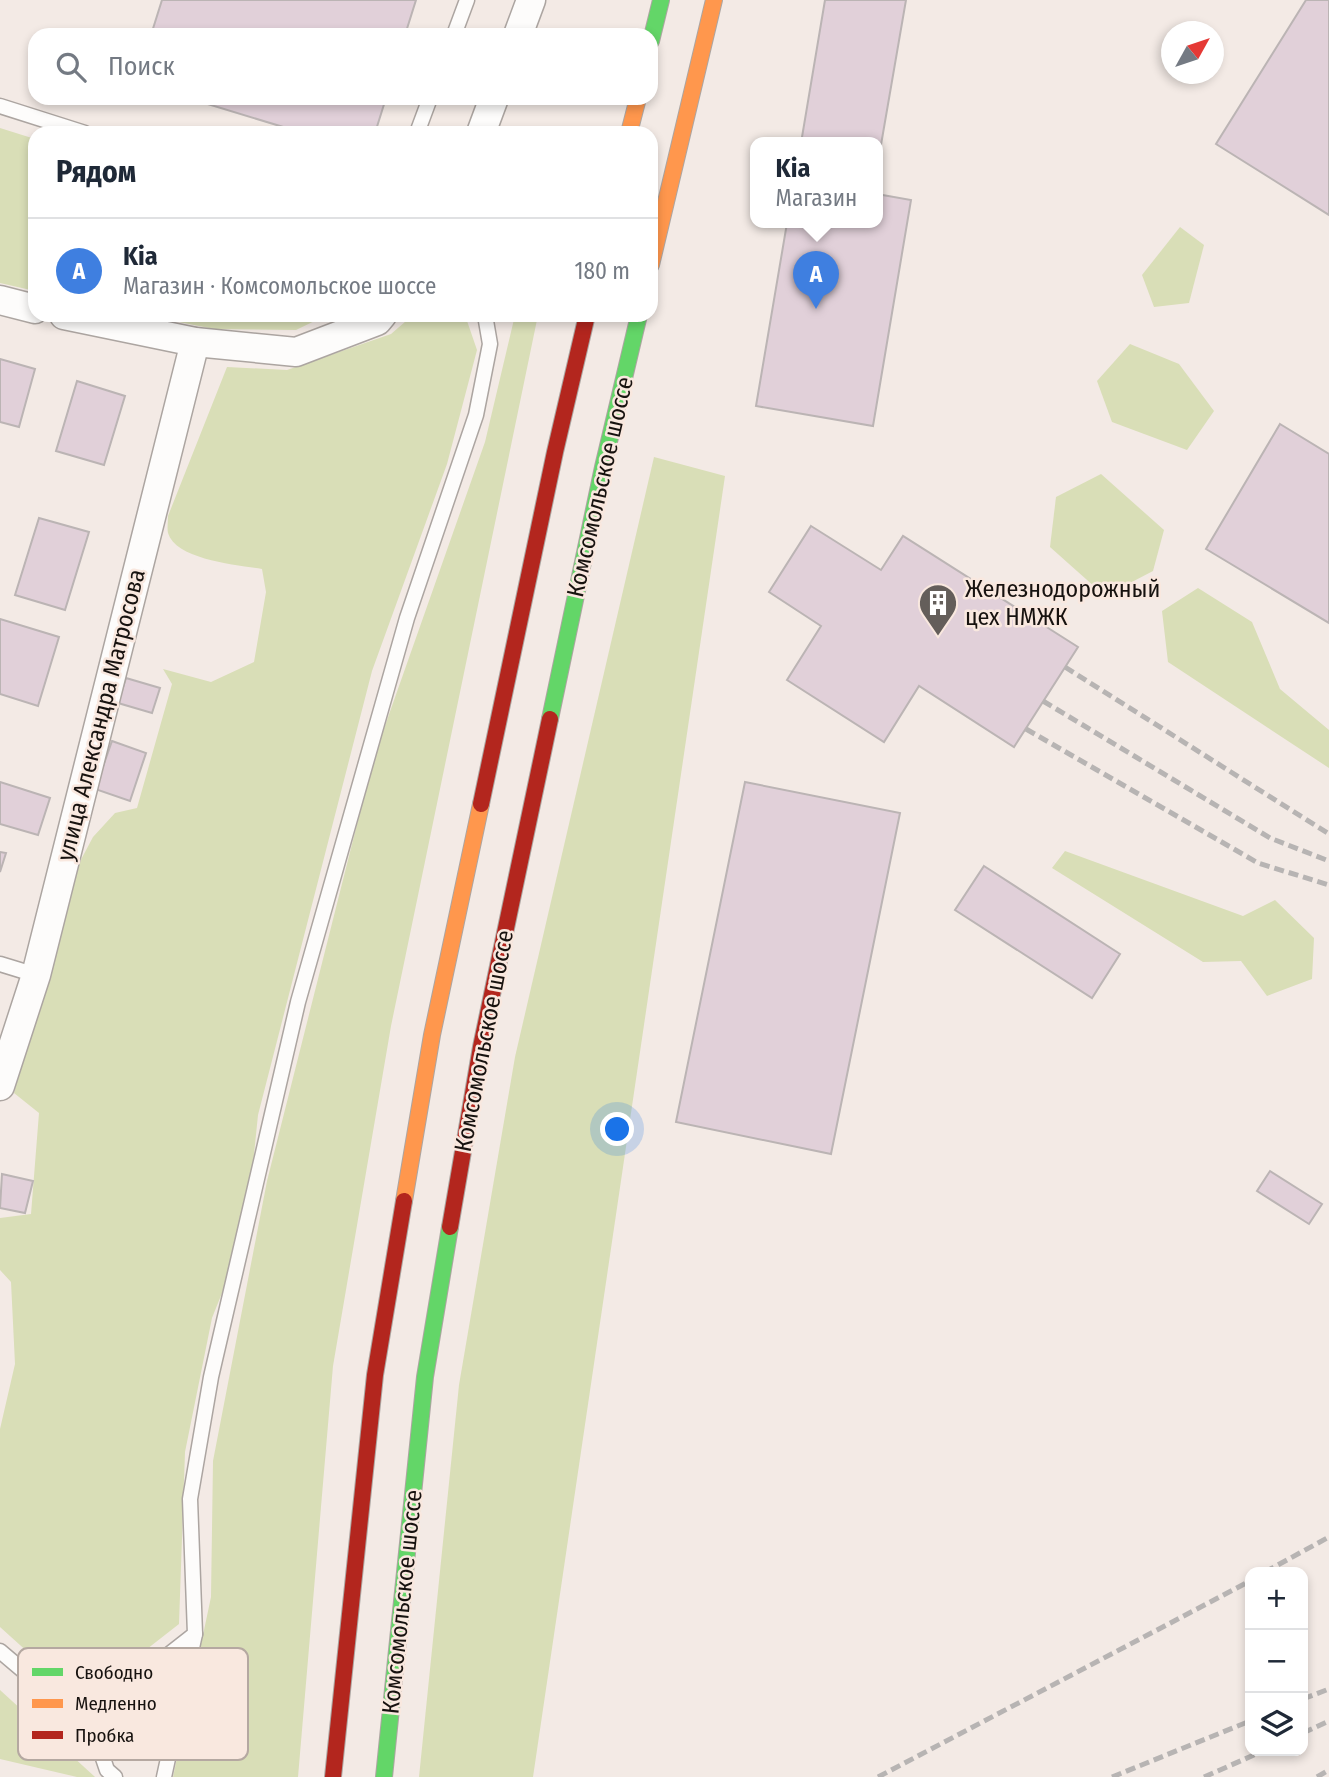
<!DOCTYPE html>
<html lang="ru">
<head>
<meta charset="utf-8">
<style>
  body { margin:0; font-family:"Fira Sans Condensed",sans-serif; background:#f6f6f7; color:#1f2937 }
  .controls { position:absolute; right:21px; bottom:21px; display:grid; overflow:hidden; border-radius:14px; box-shadow:0 4px 10px #0003 }
  .controls button { width:63px; height:63px; display:grid; place-items:center; padding:0; border:0; border-bottom:2px solid #e0e1e3; background:#fff; color:#1f2937; font:35px sans-serif }
  .compass { position:absolute; left:1161px; top:21px; width:63px; height:63px; border-radius:50%; background:#fff; box-shadow:0 4px 10px #0003; rotate:50deg }
  .you { position:absolute; left:618px; top:1130px; width:24px; height:24px; margin:-18px; border:5px solid #fff; border-radius:50%; background:#1a73e8; box-shadow:0 0 0 10px #1a73e833 }
  .badge { display:grid; place-items:center; width:46px; height:46px; border-radius:50%; background:#7c3aed; color:#fff; font-size:23px; font-weight:700 }
  .pin { position:absolute; translate:-50% -58px; filter:drop-shadow(0 2px 4px #0008) }
  .pin::after { content:''; position:absolute; top:37px; width:24px; height:21px; background:inherit; clip-path:polygon(0 0,100% 0,50% 100%) }
  .popup { position:absolute; left:750px; top:137px; width:133px; height:91px; box-sizing:border-box; display:grid; place-content:center; border-radius:14px; background:#fff; filter:drop-shadow(0 2px 5px #0005); font-size:23px; white-space:nowrap; color:#747a83 }
  .popup b { font-size:26px; color:#1f2937 }
  .popup::after { content:''; position:absolute; left:50%; top:100%; margin-left:-14px; border:14px solid transparent; border-top-color:#fff }
  .list { margin:0; padding:0; list-style:none }
  h2 { display:flex; justify-content:space-between; align-items:center; height:91px; margin:0; padding:0 28px; font-size:30px }
  h2 small { font-size:23px; font-weight:400; color:#747a83 }
  .list li { display:grid; grid-template-columns:46px 1fr auto; gap:21px; align-items:center; box-sizing:border-box; height:105px; padding:0 28px; border-top:2px solid #e0e1e3 }
  .list b { display:block; font-size:26px; white-space:nowrap }
  .list p { margin:0; font-size:23px; white-space:nowrap; color:#747a83 }
  .list em { font-size:23px; font-style:normal; color:#747a83 }
  .icon { flex:none; width:38px; height:38px; fill:none; stroke:currentColor; stroke-width:2; stroke-linecap:round; stroke-linejoin:round }
  .map { position:relative; flex:none; width:1329px; height:1777px; overflow:hidden }
  .search { position:absolute; background:#fff; box-shadow:0 4px 10px #0003; left:28px; top:28px; width:630px; height:77px; display:flex; align-items:center; gap:18px; box-sizing:border-box; padding:0 24px; border-radius:21px; color:#747a83; font-size:26px }
  .panel { position:absolute; background:#fff; box-shadow:0 4px 10px #0003; left:28px; top:126px; width:630px; height:196px; border-radius:21px }
  .map>svg:first-child { display:block }
  .green { fill:#d9deb7 }
  .building { fill:#e1d0d9; stroke:#bbb4b4; stroke-width:2 }
  .lines { fill:none; stroke-linecap:round; stroke-linejoin:round }
  .lane-casing { stroke:#aca5a1; stroke-width:17 }
  .street-casing { stroke:#aca5a1; stroke-width:31 }
  .fast-casing { stroke:#aca5a1; stroke-width:18 }
  .slow-casing { stroke:#aca5a1; stroke-width:18 }
  .jam-casing { stroke:#aca5a1; stroke-width:18 }
  .lane { stroke:#fdfcfb; stroke-width:14 }
  .street { stroke:#fdfcfb; stroke-width:28 }
  .fast { stroke:#63d668; stroke-width:16 }
  .slow { stroke:#ff974d; stroke-width:16 }
  .jam { stroke:#b3261e; stroke-width:16 }
  .rail { stroke:#b7b4b3; stroke-width:5; stroke-dasharray:10 5; stroke-linecap:butt }
  .labels { text-anchor:middle; stroke-width:5; stroke-linejoin:round; paint-order:stroke }
  .street-label { font-size:24px; fill:#17120f; stroke:#f9e8df }
  .poi-label { font-size:24px; fill:#17120f; stroke:#f9e8df; text-anchor:start }
  .key { fill:#f9e8df; stroke:#b5a8a1; stroke-width:2 }
  .key-label { font-size:19px; fill:#17120f }
</style>
</head>
<body>
<div class="map">
<svg width="1329" height="1777" viewBox="0 0 1329 1777">
  <rect width="100%" height="100%" fill="#f3eae5"/>
  <!-- green -->
  <g class="green">
    <polygon points="0,128 35,139 35,291 0,283"/>
    <polygon points="1180,227 1204,245 1189,303 1154,307 1142,275"/>
    <polygon points="144,315 327,315 296,330 214,329"/>
    <path d="M413 315H465L477 350 447 464 372 671 258 1115 246 1233 212 1318 185 1452 179 1624 115 1674 71 1691 0 1627V1429L15 1364 11 1282 0 1270V1218L31 1214 39 1113 14 1093 39 997 61 937 67 886 93 837 115 813 137 808 172 684 163 669 211 682 254 662 266 592 262 569C238 565 176 560 168 533 167 529 168 521 168 516L227 367 287 370 391 334Z"/>
    <polygon points="515,315 538,315 391,1026 333,1366 298,1777 173,1777 211,1597 213,1461 267,1181 374,757 485,442"/>
    <polygon points="1130,344 1179,364 1214,411 1187,450 1112,422 1097,381"/>
    <polygon points="654,457 725,476 533,1777 419,1777 459,1385 515,1057"/>
    <polygon points="1101,474 1164,530 1153,571 1105,596 1050,547 1056,497"/>
    <polygon points="1198,588 1252,622 1280,689 1329,730 1329,768 1168,662 1162,611"/>
    <polygon points="1065,851 1243,916 1275,900 1314,938 1312,979 1267,996 1241,961 1203,962 1052,868"/>
    <polygon points="0,1690 95,1777 77,1777 0,1759"/>
  </g>
  <!-- building -->
  <g class="building">
    <polygon points="162,0 416,0 405,35 151,35"/>
    <polygon points="825,0 906,0 877,168 877,143 801,143"/>
    <polygon points="1306,0 1329,0 1329,215 1216,144"/>
    <polygon points="188,98 386,98 375,133 303,133"/>
    <polygon points="877,194 911,200 873,426 756,406 787,223 877,223"/>
    <polygon points="0,359 35,369 19,427 0,422"/>
    <polygon points="77,381 125,396 104,465 56,451"/>
    <polygon points="1280,424 1329,454 1329,623 1206,549"/>
    <polygon points="39,518 89,532 65,610 15,595"/>
    <polygon points="811,526 881,570 903,536 1078,647 1014,747 919,686 884,742 787,680 821,626 769,592"/>
    <polygon points="0,619 59,637 38,706 0,694"/>
    <polygon points="126,678 160,688 152,713 118,703"/>
    <polygon points="112,741 146,753 130,801 95,789"/>
    <polygon points="0,782 50,798 38,835 0,824"/>
    <polygon points="745,782 900,813 831,1154 676,1122"/>
    <polygon points="0,852 6,853 0,872"/>
    <polygon points="984,866 1120,954 1092,998 955,910"/>
    <polygon points="1270,1171 1322,1204 1309,1224 1257,1191"/>
    <polygon points="2,1174 33,1181 25,1213 0,1208"/>
  </g>
  <g class="lines">
    <!-- lane casing -->
    <g class="lane-casing">
      <g id="lane">
        <polyline points="454,35 467,0"/>
        <polyline points="0,106 85,133"/>
        <polyline points="417,133 430,98"/>
        <polyline points="0,964 36,975"/>
        <polyline points="0,1651 40,1685 89,1717 195,1634 190,1499 211,1377 298,1002 407,618 476,415 490,344 485,315"/>
        <polyline points="89,1717 107,1770 115,1777"/>
        <polyline points="164,1777 195,1634"/>
      </g>
    </g>
    <!-- street casing -->
    <g class="street-casing">
      <g id="street">
        <polyline points="518,35 531,0"/>
        <polyline points="481,133 494,98"/>
        <polyline points="0,300 35,309"/>
        <polyline points="64,315 195,342 296,352 377,321 382,315"/>
        <polyline points="0,1086 36,975 195,342"/>
      </g>
    </g>
    <!-- fast casing -->
    <g class="fast-casing">
      <g id="fast">
        <polyline points="651,41 661,0"/>
        <polyline points="550,719 603,467 639,315"/>
        <polyline points="384,1777 425,1377 450,1227"/>
      </g>
    </g>
    <!-- slow casing -->
    <g class="slow-casing">
      <g id="slow">
        <polyline points="629,133 638,98"/>
        <polyline points="651,265 714,0"/>
        <polyline points="404,1201 432,1035 481,804"/>
      </g>
    </g>
    <!-- jam casing -->
    <g class="jam-casing">
      <g id="jam">
        <polyline points="481,804 555,452 587,315"/>
        <polyline points="450,1227 481,1047 550,719"/>
        <polyline points="333,1777 375,1375 404,1201"/>
      </g>
    </g>
    <!-- lane -->
    <use href="#lane" class="lane"/>
    <!-- street -->
    <use href="#street" class="street"/>
    <!-- fast -->
    <use href="#fast" class="fast"/>
    <!-- slow -->
    <use href="#slow" class="slow"/>
    <!-- jam -->
    <use href="#jam" class="jam"/>
    <!-- rail -->
    <g class="rail">
      <polyline points="1065,667 1329,834"/>
      <polyline points="1043,701 1270,838 1329,861"/>
      <polyline points="1026,729 1258,863 1329,885"/>
      <polyline points="1265,1572 1329,1537"/>
      <polyline points="1303,1699 1329,1689"/>
      <polyline points="1303,1733 1329,1721"/>
      <polyline points="878,1777 1250,1581"/>
      <polyline points="1112,1777 1250,1721"/>
      <polyline points="1204,1777 1263,1751"/>
      <polyline points="1317,1777 1329,1770"/>
    </g>
  </g>
  <!-- icons -->
  <defs>
    <g id="building-pin" transform="scale(2.0125)"><path d="M0 17L-7.5 6A9.5 9.5 0 1 1 7.5 6Z" fill="#645e5a" stroke="#f9e8df"/><path d="M-4-6H4V6H1V3H-1V6H-4ZM-2.5-4.3h1.7v1.8h-1.7ZM.8-4.3h1.7v1.8H.8ZM-2.5-1h1.7V.8h-1.7ZM.8-1h1.7V.8H.8Z" fill="#fff"/></g>
  </defs>
  <g fill-rule="evenodd">
    <use href="#building-pin" x="938" y="603"/>
  </g>
  <g class="labels">
    <!-- street labels -->
    <g class="street-label">
      <text transform="translate(600 487) rotate(-77)" y="8">Комсомольское шоссе</text>
      <text transform="translate(101 715) rotate(-76)" y="8">улица Александра Матросова</text>
      <text transform="translate(484 1041) rotate(-79)" y="8">Комсомольское шоссе</text>
      <text transform="translate(402 1602) rotate(-84)" y="8">Комсомольское шоссе</text>
    </g>
    <!-- poi labels -->
    <g class="poi-label">
      <text x="965" y="597">Железнодорожный<tspan x="965" dy="28">цех НМЖК</tspan></text>
    </g>
  </g>
  <!-- legend -->
  <rect x="18" y="1648" width="230" height="112" rx="10" class="key"/>
  <rect x="32" y="1668" width="31" height="8" fill="#63d668"/>
  <rect x="32" y="1699" width="31" height="9" fill="#ff974d"/>
  <rect x="32" y="1731" width="31" height="8" fill="#b3261e"/>
  <g class="key-label">
    <text x="75" y="1679">Свободно</text>
    <text x="75" y="1710">Медленно</text>
    <text x="75" y="1742">Пробка</text>
  </g>
</svg>
<div class="controls">
<button>+</button>
<button>−</button>
<button><svg class="icon" aria-label="layers" viewBox="0 0 24 24"><path d="M12 4l9 5-9 5-9-5zM3 14l9 5 9-5"/></svg></button>
</div>
<svg class="compass" viewBox="-18 -18 36 36"><path d="M0-13l5 13h-10z" fill="#e53935"/><path d="M0 13l5-13h-10z" fill="#747a83"/></svg>
<div class="you"></div>
<div class="pin badge" style="left:816px;top:309px;background:#3f7fe0">A</div>
<div class="popup"><b>Kia</b>Магазин</div>
<div class="search"><svg class="icon" aria-label="search" viewBox="0 0 24 24"><circle cx="10" cy="10" r="6"/><path d="M15 15l6 6"/></svg>Поиск</div>
<section class="panel">
<h2>Рядом<small></small></h2>
<ul class="list">
<li><span class="badge" style="background:#3f7fe0">A</span><div><b>Kia</b><p>Магазин · Комсомольское шоссе</p></div><em>180 m</em></li>
</ul>
</section>
</div>
</body>
</html>
